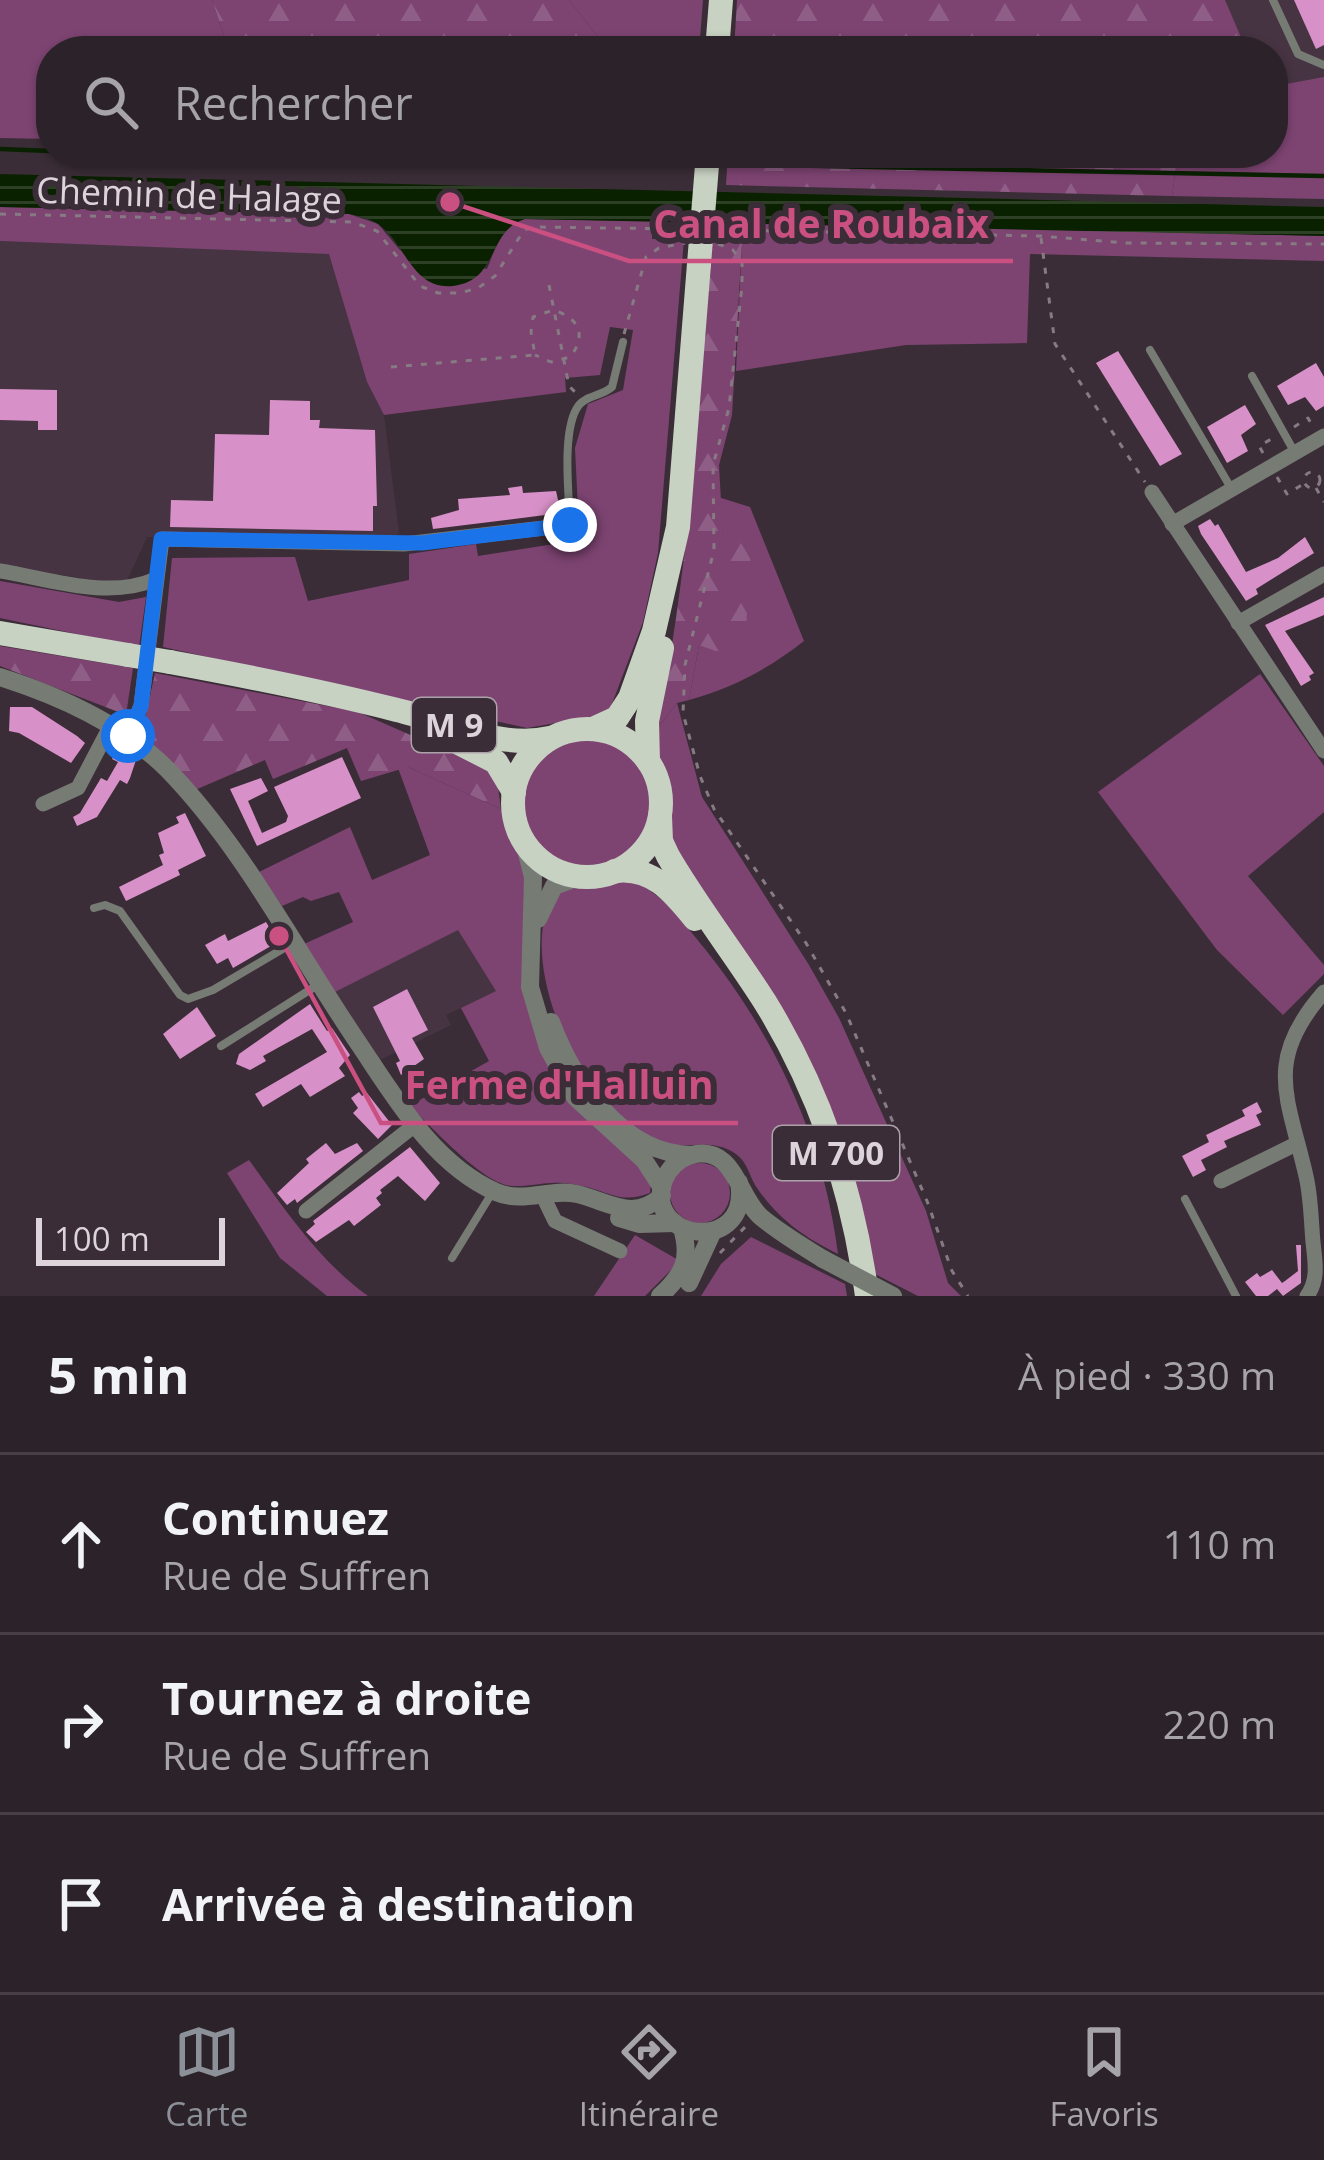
<!DOCTYPE html>
<html lang="fr">
<head>
<meta charset="utf-8">
<style>
  body { margin:0; font-family:"Open Sans",sans-serif; background:#342a31; color:#f1f3f6 }
  .scale { position:absolute; left:36px; bottom:30px; width:189px; box-sizing:border-box; padding-left:12px; border:6px solid #ddd4db; border-top:0; font-size:33px; line-height:42px; white-space:nowrap; color:#ddd4db; -webkit-text-stroke:9px #3b2d37; paint-order:stroke }
  .stop { position:absolute; width:36px; height:36px; margin:-27px; border:9px solid #1a73e8; border-radius:50%; background:#fff }
  .stop.end { background:#1a73e8; border-color:#fff; box-shadow:0 3px 12px #0008 }
  .list { margin:0; padding:0; list-style:none }
  h2 { display:flex; justify-content:space-between; align-items:center; height:156px; margin:0; padding:0 48px; font-size:51px }
  h2 small { font-size:39px; font-weight:400; color:#a6a4a8 }
  .list li { display:grid; grid-template-columns:78px 1fr auto; gap:36px; align-items:center; box-sizing:border-box; height:180px; padding:0 48px; border-top:3px solid #483f46 }
  .list b { display:block; font-size:45px; white-space:nowrap }
  .list p { margin:0; font-size:39px; white-space:nowrap; color:#a6a4a8 }
  .list em { font-size:39px; font-style:normal; color:#a6a4a8 }
  .icon { flex:none; width:66px; height:66px; fill:none; stroke:currentColor; stroke-width:2; stroke-linecap:round; stroke-linejoin:round }
  .map { position:relative; flex:none; width:1324px; height:1296px; overflow:hidden }
  .search { position:absolute; background:#2c2229; box-shadow:0 3px 9px #0004; left:36px; right:36px; top:36px; height:132px; display:flex; align-items:center; gap:30px; box-sizing:border-box; padding:0 42px; border-radius:48px; color:#a6a4a8; font-size:45px }
  .sheet { height:696px; background:#2c2229 }
  nav { display:flex; justify-content:space-around; align-items:center; box-sizing:border-box; height:168px; border-top:3px solid #483f46; background:#2c2229; font-size:33px; color:#a6a4a8 }
  nav a { display:grid; justify-items:center; gap:6px }
  nav .on { color:#8c9099 }
  .map>svg:first-child { display:block }
  .built { fill:#473443 }
  .green { fill:#7d4472 }
  .forest { fill:url(#forest-firs) }
  .water { fill:url(#water-rules) }
  .lines { fill:none; stroke-linecap:round; stroke-linejoin:round }
  .stream { stroke:#0a2100; stroke-width:4.5 }
  .building { fill:#d891c8 }
  .path { stroke:#867a83; stroke-width:3; stroke-dasharray:6 9; stroke-linecap:butt }
  .service { stroke:#767b74; stroke-width:8 }
  .minor { stroke:#767b74; stroke-width:15 }
  .tertiary { stroke:#767b74; stroke-width:18 }
  .trunk { stroke:#c8d2c2; stroke-width:24 }
  .tertiary-bridge { stroke:#767b74; stroke-width:18 }
  .trunk-bridge { stroke:#c8d2c2; stroke-width:24 }
  .route { stroke:#1a73e8; stroke-width:15 }
  .labels { text-anchor:middle; stroke-width:12; stroke-linejoin:round; paint-order:stroke }
  .shield { fill:#3b2d37; stroke:#aca2aa; stroke-width:3 }
  .shield-label { font-size:33px; font-weight:bold; fill:#ddd4db }
  .street-label { font-size:36px; fill:#ddd4db; stroke:#3b2d37 }
  .leader { fill:none; stroke:#ca5081; stroke-width:4.5 }
  .callout-dot { fill:#ca5081; stroke:#3b2d37; stroke-width:4.5 }
  .callout-label { font-size:39px; text-anchor:middle; font-weight:bold; fill:#ca5081; stroke:#3b2d37; stroke-width:12; stroke-linejoin:round; paint-order:stroke }
</style>
</head>
<body>
<div class="map">
<svg width="1324" height="1296" viewBox="0 0 1324 1296">
  <defs>
    <pattern id="forest-firs" width="22" height="20" patternUnits="userSpaceOnUse" patternTransform="scale(3)"><rect width="22" height="20" fill="#7d4472"/><path d="M5 1l3.5 6h-7zM16 11l3.5 6h-7z" fill="#8f5e86"/></pattern>
    <pattern id="water-rules" width="6" height="5" patternUnits="userSpaceOnUse" patternTransform="scale(3)"><rect width="6" height="5" fill="#0a2100"/><path d="M0 2.5h6" fill="none" stroke="#2d4025"/></pattern>
  </defs>
  <rect width="100%" height="100%" fill="#3b2d37"/>
  <!-- built -->
  <g class="built">
    <polygon points="1225,0 1324,0 1324,96 1273,95 1273,51 1247,51"/>
    <polygon points="0,241 329,253 367,382 384,415 399,534 378,540 147,537 125,585 0,565"/>
    <polygon points="458,929 497,991 446,1015 451,1025 376,1062 335,992"/>
  </g>
  <!-- green -->
  <g class="green">
    <polygon points="0,0 212,0 229,51 51,51 51,139 0,138"/>
    <polygon points="569,0 703,0 699,51 609,51"/>
    <polygon points="1324,77 1324,199 1172,196 1178,153 1273,153 1273,91 1286,84"/>
    <path d="M0 207 349 214 378 224 400 250 487 269C495 249 501 230 521 219L652 221V239H684L658 553 643 622 610 709 596 716 527 728 163 647 172 558 295 557 308 601 409 580V554L476 544 478 556 554 544 579 529 575 448 588 404 623 390 633 330 610 327 600 375 565 378 566 392 384 415 367 382 329 254 0 241Z"/>
    <polygon points="713,222 1324,236 1324,261 1030,254 1027,343 906,345 736,371 742,244 710,248"/>
    <path d="M718 497 750 507 804 641C768 669 733 688 689 700L699 645 741 538H723Z"/>
    <polygon points="0,581 119,602 146,597 139,647 0,618"/>
    <polygon points="1260,674 1324,766 1324,812 1248,876 1324,965 1324,974 1283,1015 1217,950 1098,792"/>
    <polygon points="677,703 702,797 809,965 839,1018 926,1211 948,1283 961,1296 918,1296 869,1271 855,1195 669,839 669,794 658,761 657,729"/>
    <circle cx="587" cy="802" r="65"/>
    <path d="M408 767 501 809 528 869 526 982 639 1161 651 1183 650 1193C618 1205 608 1190 577 1185 548 1179 537 1187 512 1186 482 1184 432 1126 409 1106L489 1061 461 1008 496 991 458 930 335 992 304 944 353 922 339 892 311 901 303 897 282 906 259 872 350 827 372 880 430 855 398 768Z"/>
    <path d="M631 880C667 897 680 919 705 949 776 1038 824 1141 838 1254 803 1237 777 1218 755 1185 749 1174 747 1162 736 1154 710 1136 684 1152 657 1141 590 1113 537 1005 542 935 543 919 549 906 556 892 579 882 606 884 631 880Z"/>
    <path d="M249 1160C284 1208 319 1261 368 1296H327L280 1258 227 1173Z"/>
    <circle cx="700" cy="1193" r="30"/>
    <polygon points="635,1235 680,1261 645,1296 594,1296"/>
    <polygon points="751,1237 845,1284 847,1296 701,1296 721,1264"/>
  </g>
  <!-- forest -->
  <g class="forest">
    <polygon points="212,0 569,0 609,51 229,51"/>
    <polygon points="737,0 1225,0 1247,51 734,51"/>
    <polygon points="728,153 1178,153 1172,196 726,185"/>
    <path d="M742 243 732 415 719 465 723 538H741L751 545 745 645 724 654 699 645 689 700 677 703 657 729C689 570 699 410 710 248Z"/>
    <polygon points="0,646 133,668 126,715 0,666"/>
    <polygon points="155,673 358,712 488,769 498,787 501,809 408,767 361,781 347,748 273,779 265,760 195,790 142,733"/>
  </g>
  <!-- water -->
  <path class="water" d="M0 174 1324 207V236L525 219C486 231 500 280 453 286 415 290 407 250 384 229 374 219 362 217 349 214L0 207Z"/>
  <g class="lines">
    <!-- stream -->
    <g class="stream">
      <polyline points="0,149 51,151"/>
      <polyline points="149,153 701,164"/>
      <polyline points="719,164 1324,176"/>
    </g>
  </g>
  <!-- building -->
  <g class="building">
    <polygon points="1294,0 1324,0 1324,45 1316,49"/>
    <polygon points="1118,351 1182,454 1160,466 1096,363"/>
    <polygon points="1316,363 1324,377 1324,406 1316,411 1305,397 1288,405 1277,386"/>
    <polygon points="0,389 57,390 57,430 38,430 38,421 0,420"/>
    <polygon points="270,400 310,401 310,420 320,420 319,428 375,430 377,506 373,506 373,531 170,527 171,500 213,501 215,434 269,435"/>
    <polygon points="1245,405 1256,424 1241,435 1248,451 1227,463 1207,427"/>
    <polygon points="522,486 523,493 556,491 561,513 433,529 431,518 459,510 458,499 510,495 508,488"/>
    <polygon points="1210,519 1215,526 1218,524 1246,572 1278,558 1305,537 1314,553 1256,589 1258,594 1246,601 1201,534 1198,526"/>
    <polygon points="1324,597 1324,615 1285,631 1314,673 1309,676 1311,680 1301,686 1265,625"/>
    <polygon points="10,707 32,707 77,736 85,743 71,763 19,733 9,731"/>
    <polygon points="118,749 136,760 130,778 127,784 120,780 97,817 77,826 73,817 80,813 101,778 107,781 118,762 112,759"/>
    <polygon points="342,757 361,798 257,846 230,789 261,778 268,791 248,801 262,833 286,822 288,816 274,787"/>
    <polygon points="185,813 206,856 178,870 180,875 126,901 119,887 163,865 159,855 164,853 158,833 179,823 176,817"/>
    <polygon points="266,922 278,942 233,968 228,958 217,964 205,945 225,934 228,941"/>
    <polygon points="407,989 428,1030 412,1038 424,1059 401,1075 396,1063 400,1061 373,1007"/>
    <polygon points="310,1004 327,1031 332,1028 350,1055 339,1068 345,1076 310,1097 301,1084 263,1107 255,1094 327,1052 312,1029 263,1056 266,1061 250,1070 236,1064 239,1054"/>
    <polygon points="197,1007 216,1036 180,1059 163,1034"/>
    <polygon points="359,1092 362,1096 367,1093 392,1125 378,1139 353,1113 358,1108 351,1098"/>
    <polygon points="1257,1102 1262,1112 1256,1115 1261,1125 1224,1141 1227,1147 1201,1160 1206,1170 1193,1177 1182,1156 1209,1142 1206,1135 1245,1116 1242,1110"/>
    <polygon points="326,1143 335,1154 357,1143 363,1151 297,1203 295,1199 287,1205 277,1193 309,1163 306,1159"/>
    <polygon points="410,1147 440,1183 425,1201 398,1176 380,1190 382,1193 376,1198 381,1205 354,1226 349,1220 316,1242 306,1232 315,1224 313,1221"/>
    <polygon points="1296,1245 1301,1245 1301,1283 1283,1296 1277,1289 1268,1296 1256,1296 1245,1282 1257,1273 1260,1277 1272,1270 1282,1283 1285,1281 1298,1271"/>
  </g>
  <g class="lines">
    <!-- path -->
    <g class="path">
      <polyline points="0,214 352,222 377,231 420,286 438,293 460,293 478,288 495,276 524,230 535,227 682,229"/>
      <polyline points="721,230 1040,236 1126,243 1324,244"/>
      <polyline points="1041,238 1055,344 1145,482"/>
      <polyline points="724,242 741,232"/>
      <polyline points="718,244 733,250 742,263 742,285 729,408 713,465 714,550 685,665 683,713 700,776 714,809 806,943 846,1013 927,1201 952,1271 968,1296"/>
      <polyline points="549,285 569,386 577,394"/>
      <polyline points="624,334 646,257 659,248 685,243"/>
      <path d="M391 367 535 355 531 332 533 317 553 310C578 317 588 335 570 357L551 362 535 355"/>
      <polyline points="1294,427 1308,418 1313,427"/>
      <polyline points="1263,453 1259,446 1275,437"/>
      <circle cx="1312" cy="480" r="8"/>
      <polyline points="1277,477 1287,494 1305,483"/>
      <polyline points="1316,488 1324,502"/>
      <polyline points="720,1253 747,1225"/>
    </g>
    <!-- service -->
    <g class="service">
      <polyline points="1273,0 1298,54 1324,65"/>
      <polyline points="1150,350 1231,488"/>
      <polyline points="1252,376 1295,453"/>
      <path d="M570 523C569 495 561 428 579 405 587 395 602 396 612 387L623 342"/>
      <polyline points="94,908 105,905 120,911 180,995 188,999 213,990 291,944"/>
      <polyline points="221,1046 316,986"/>
      <polyline points="1185,1199 1236,1296"/>
      <polyline points="452,1258 492,1193"/>
    </g>
    <!-- minor -->
    <g class="minor">
      <polyline points="1152,492 1324,751"/>
      <polyline points="1172,524 1324,436"/>
      <path d="M0 571C50 579 108 600 156 579"/>
      <polyline points="1238,623 1324,574"/>
      <polyline points="128,736 141,706 162,539 404,544 570,525"/>
      <polyline points="43,804 78,788 111,725"/>
      <polyline points="1221,1181 1296,1144"/>
      <polyline points="542,1194 555,1221 620,1251"/>
      <polyline points="306,1211 416,1124"/>
      <path d="M1307 1296C1319 1279 1315 1262 1313 1242 1311 1220 1311 1197 1306 1176 1288 1097 1263 1061 1324 992"/>
    </g>
    <!-- tertiary -->
    <g class="tertiary">
      <path d="M0 677C60 696 122 724 167 769 245 849 298 955 361 1047 397 1101 435 1165 496 1192 523 1204 550 1188 577 1194 610 1202 633 1222 662 1196"/>
      <polyline points="524,842 533,877 530,987 548,1048 575,1097 644,1160 662,1188"/>
      <polyline points="538,919 554,886 581,876"/>
      <path d="M551 1022C573 1081 623 1155 692 1155"/>
      <path d="M739 1182C752 1256 641 1241 664 1180 669 1168 679 1159 691 1155 735 1144 737 1196 761 1217 780 1233 802 1246 823 1259"/>
      <polyline points="619,1218 639,1224 675,1223"/>
      <polyline points="689,1283 713,1231"/>
      <path d="M660 1296C684 1274 691 1259 682 1228"/>
    </g>
    <!-- trunk -->
    <g class="trunk">
      <polyline points="717,51 721,0"/>
      <polyline points="0,633 128,655"/>
      <path d="M170 662C246 676 322 691 397 710 445 721 500 750 550 738"/>
      <polyline points="593,729 617,718 630,698 654,631 678,527 699,264"/>
      <circle cx="587" cy="803" r="74"/>
      <polyline points="443,735 496,762 514,792"/>
      <polyline points="648,761 647,721 662,648"/>
      <path d="M660 816 661 841 668 856C697 906 734 953 765 1002 821 1093 853 1191 867 1296"/>
      <path d="M615 871C652 866 673 892 695 919"/>
    </g>
    <!-- tertiary-bridge -->
    <polyline class="tertiary-bridge" points="823,1259 893,1296"/>
    <!-- trunk-bridge -->
    <g class="trunk-bridge">
      <polyline points="699,264 708,153"/>
      <polyline points="128,655 170,662"/>
    </g>
  </g>
  <g class="lines">
    <!-- route -->
    <polyline class="route" points="128,736 141,706 161,539 422,543 570,525"/>
  </g>
  <g class="labels">
    <!-- shield labels -->
    <g class="shield">
      <rect x="412" y="698" width="84" height="54" rx="9"/>
      <rect x="773" y="1126" width="126" height="54" rx="9"/>
    </g>
    <g class="shield-label">
      <text x="454" y="737">M 9</text>
      <text x="836" y="1165">M 700</text>
    </g>
    <!-- street labels -->
    <g class="street-label">
      <text transform="translate(189 195) rotate(2)" y="13">Chemin de Halage</text>
    </g>
  </g>
  <!-- callouts -->
  <path class="leader" d="M450 202L629 261H1013M279 936L381 1123H738"/>
  <g class="callout-dot">
    <circle cx="450" cy="202" r="12"/>
    <circle cx="279" cy="936" r="12"/>
  </g>
  <g class="callout-label">
    <text x="821" y="238">Canal de Roubaix</text>
    <text x="559" y="1099">Ferme d'Halluin</text>
  </g>
</svg>
<div class="scale">100 m</div>
<div class="stop" style="left:128px;top:736px"></div>
<div class="stop end" style="left:570px;top:525px"></div>
<div class="search"><svg class="icon" aria-label="search" viewBox="0 0 24 24"><circle cx="10" cy="10" r="6"/><path d="M15 15l6 6"/></svg>Rechercher</div>
</div>
<section class="sheet">
<h2>5 min<small>À pied · 330 m</small></h2>
<ul class="list">
<li><svg class="icon" aria-label="ahead" viewBox="0 0 24 24"><path d="M12 20V5M6 11l6-6 6 6"/></svg><div><b>Continuez</b><p>Rue de Suffren</p></div><em>110 m</em></li>
<li><svg class="icon" aria-label="right" viewBox="0 0 24 24"><path d="M7 20v-9h11M14 6l5 5-5 5"/></svg><div><b>Tournez à droite</b><p>Rue de Suffren</p></div><em>220 m</em></li>
<li><svg class="icon" aria-label="arrive" viewBox="0 0 24 24"><path d="M6 21V4h12l-3 4 3 4H6"/></svg><div><b>Arrivée à destination</b></div></li>
</ul>
</section>
<nav>
<a class="on"><svg class="icon" aria-label="map" viewBox="0 0 24 24"><path d="M3 6l6-2 6 2 6-2v14l-6 2-6-2-6 2zM9 4v14M15 6v14"/></svg>Carte</a>
<a><svg class="icon" aria-label="directions" viewBox="0 0 24 24"><path d="M12 3l9 9-9 9-9-9zM9 14v-3h6M13 9l2 2-2 2"/></svg>Itinéraire</a>
<a><svg class="icon" aria-label="saved" viewBox="0 0 24 24"><path d="M7 4h10v16l-5-4-5 4z"/></svg>Favoris</a>
</nav>
</body>
</html>
